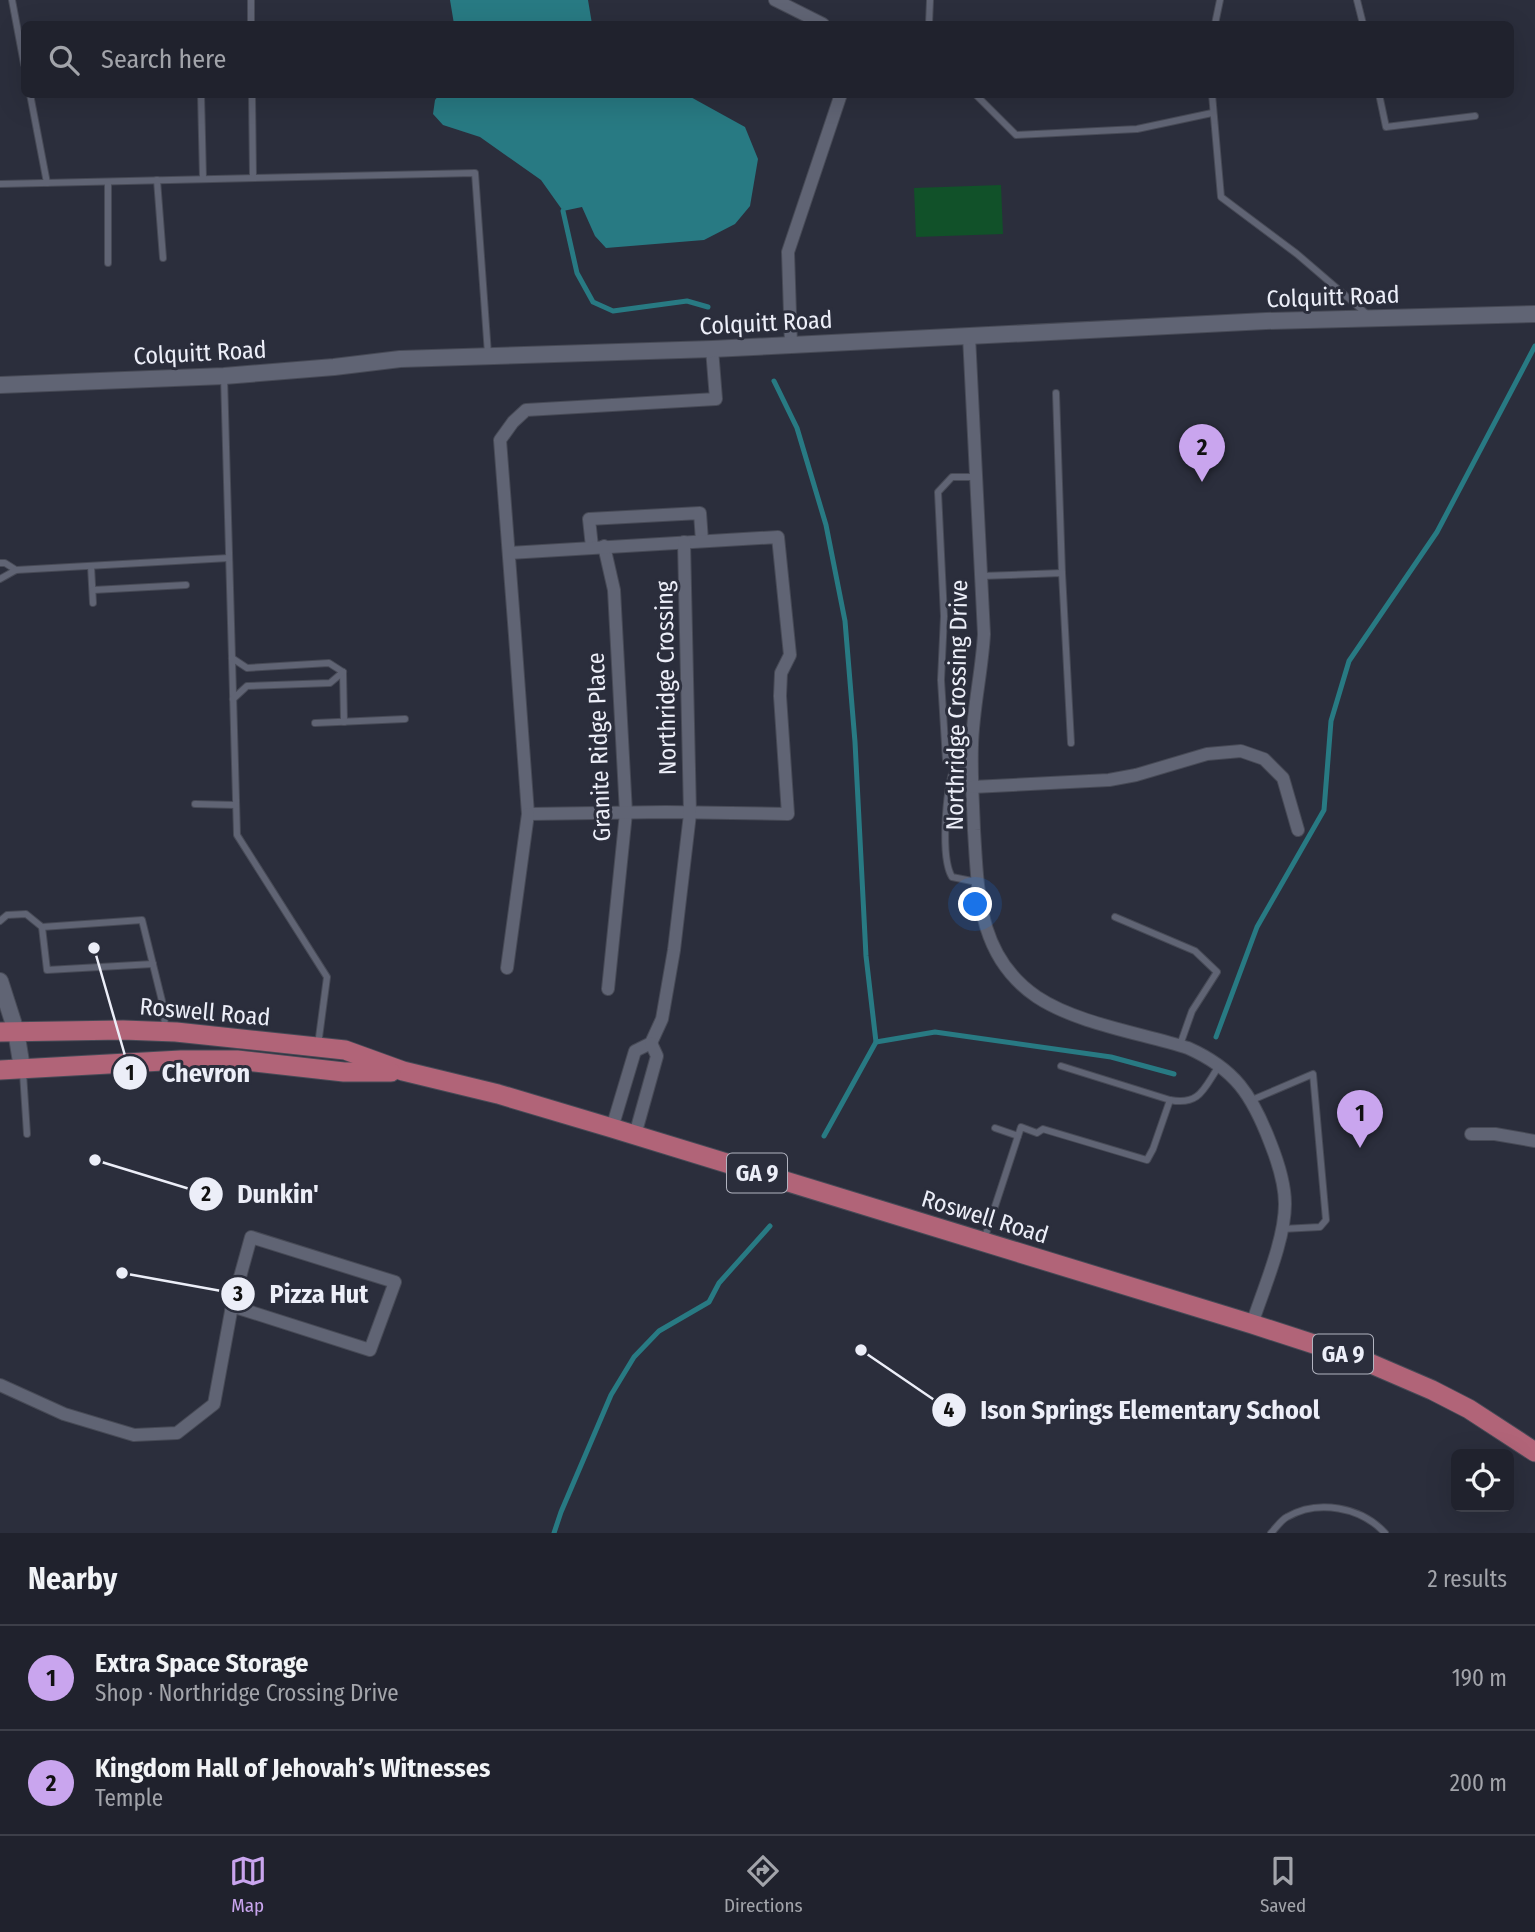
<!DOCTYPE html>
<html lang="en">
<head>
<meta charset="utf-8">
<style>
  body { margin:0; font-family:"Fira Sans Condensed",sans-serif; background:#282a35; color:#f1f3f6 }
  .controls { position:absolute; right:21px; bottom:21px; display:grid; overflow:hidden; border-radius:10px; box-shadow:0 7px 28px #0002 }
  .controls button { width:63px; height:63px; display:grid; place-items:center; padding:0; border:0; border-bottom:2px solid #3d3f49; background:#20222d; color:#f1f3f6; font:35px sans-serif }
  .you { position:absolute; left:976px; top:905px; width:24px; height:24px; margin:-18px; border:5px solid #fff; border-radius:50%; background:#1a73e8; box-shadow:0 0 0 10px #1a73e833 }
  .badge { display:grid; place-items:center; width:46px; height:46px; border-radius:50%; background:#c9a5ee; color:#111; font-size:23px; font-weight:700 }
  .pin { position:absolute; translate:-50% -58px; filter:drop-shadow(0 2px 4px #0008) }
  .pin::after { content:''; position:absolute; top:37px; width:24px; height:21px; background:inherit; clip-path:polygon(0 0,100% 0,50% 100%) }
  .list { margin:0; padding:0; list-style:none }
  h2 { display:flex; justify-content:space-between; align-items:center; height:91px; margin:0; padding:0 28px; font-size:30px }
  h2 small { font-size:23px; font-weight:400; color:#a2a4aa }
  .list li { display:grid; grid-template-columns:46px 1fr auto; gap:21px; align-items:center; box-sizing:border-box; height:105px; padding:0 28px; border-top:2px solid #3d3f49 }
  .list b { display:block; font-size:26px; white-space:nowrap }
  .list p { margin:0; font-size:23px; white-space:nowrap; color:#a2a4aa }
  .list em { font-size:23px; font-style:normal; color:#a2a4aa }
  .icon { flex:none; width:38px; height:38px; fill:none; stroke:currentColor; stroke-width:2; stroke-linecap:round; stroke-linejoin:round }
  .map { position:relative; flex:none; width:1535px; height:1533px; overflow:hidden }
  .search { position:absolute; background:#20222d; box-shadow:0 7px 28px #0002; left:21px; right:21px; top:21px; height:77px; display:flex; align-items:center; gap:18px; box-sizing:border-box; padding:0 24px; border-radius:10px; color:#a2a4aa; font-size:26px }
  .sheet { height:301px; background:#20222d }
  nav { display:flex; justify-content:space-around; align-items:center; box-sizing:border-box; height:98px; border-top:2px solid #3d3f49; background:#20222d; font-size:19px; color:#a2a4aa }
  nav a { display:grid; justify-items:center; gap:4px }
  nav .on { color:#c9a5ee }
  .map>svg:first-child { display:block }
  .green { fill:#115129 }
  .water { fill:#287a83 }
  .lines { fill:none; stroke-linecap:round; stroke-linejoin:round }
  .stream { stroke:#287a83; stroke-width:5 }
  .service-casing { stroke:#474a56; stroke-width:8 }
  .minor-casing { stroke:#474a56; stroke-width:14 }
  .tertiary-casing { stroke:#474a56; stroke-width:18 }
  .primary-casing { stroke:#474a56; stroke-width:21 }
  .service { stroke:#606474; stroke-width:6 }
  .minor { stroke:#606474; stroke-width:12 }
  .tertiary { stroke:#606474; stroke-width:16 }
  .primary { stroke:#b16478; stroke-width:19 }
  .labels { text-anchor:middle; stroke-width:6; stroke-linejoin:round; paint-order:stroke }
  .shield { fill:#2b2e3c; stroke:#b2b4c0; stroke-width:2 }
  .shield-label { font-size:23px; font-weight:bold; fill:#eceef8 }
  .street-label { font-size:24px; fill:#eceef8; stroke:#2b2e3c }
  .leader { fill:none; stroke:#eceef8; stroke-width:2.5 }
  .callout-dot { fill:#eceef8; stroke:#2b2e3c; stroke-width:2.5 }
  .mark-label { font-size:21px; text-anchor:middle; font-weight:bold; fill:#111 }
  .callout-label { font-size:26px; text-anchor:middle; font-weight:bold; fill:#eceef8; stroke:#2b2e3c; stroke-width:6; stroke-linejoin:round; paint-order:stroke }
</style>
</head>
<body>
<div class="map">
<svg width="1535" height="1533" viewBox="0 0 1535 1533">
  <rect width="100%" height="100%" fill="#2b2e3c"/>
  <!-- green -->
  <polygon class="green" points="1001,185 1003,234 916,237 914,188"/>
  <!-- water -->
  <g class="water">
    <polygon points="450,0 588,0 592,24 454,24"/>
    <polygon points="439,95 687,95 745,127 758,159 750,206 735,224 704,240 606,248 595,236 582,207 563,211 541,180 480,137 443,125 433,114 435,100"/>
  </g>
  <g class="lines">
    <!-- stream -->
    <g class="stream">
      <polyline points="563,211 577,273 593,302 613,311 687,301 708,307"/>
      <polyline points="774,381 797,428 826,525 845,621 855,742 866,956 876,1042 824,1136"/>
      <polyline points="1216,1037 1257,927 1324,810 1331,721 1349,661 1437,532 1535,346"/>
      <polyline points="876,1042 935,1032 1111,1057 1174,1074"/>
      <polyline points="554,1533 561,1512 611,1395 634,1357 659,1331 709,1302 719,1283 770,1226"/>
    </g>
    <!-- service casing -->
    <g class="service-casing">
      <g id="service">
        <polyline points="12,0 24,64"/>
        <polyline points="251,0 251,24"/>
        <polyline points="1357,0 1363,24"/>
        <polyline points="929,24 930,0"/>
        <polyline points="1215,24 1220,0"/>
        <polyline points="30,94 47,183"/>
        <polyline points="201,94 203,179"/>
        <polyline points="252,94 253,178"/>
        <polyline points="975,94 1016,135 1137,129 1212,113"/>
        <polyline points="1212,94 1221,197 1297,254 1368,315"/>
        <polyline points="1379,94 1386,127 1475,116"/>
        <polyline points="157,180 163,258"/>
        <polyline points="0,184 475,173 488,354"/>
        <polyline points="108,263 108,182"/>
        <polyline points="224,376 237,835 327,977 318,1045"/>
        <polyline points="1056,393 1062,573"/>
        <polyline points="0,563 5,563 16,570"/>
        <polyline points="91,566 93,603"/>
        <polyline points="981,576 1062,573 1071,743"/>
        <polyline points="0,579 16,570 229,558"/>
        <polyline points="93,590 186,585"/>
        <polyline points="232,658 247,668 329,663 343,672"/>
        <polyline points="343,672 344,722"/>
        <polyline points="233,699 247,686 330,683 343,672"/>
        <polyline points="315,723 405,719"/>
        <path d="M954 767C946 790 940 857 952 877L977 882"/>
        <polyline points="971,771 954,767 946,760 941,680 944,616 938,492 952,477 976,477"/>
        <polyline points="195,804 236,805"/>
        <polyline points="1115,917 1195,951 1217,972 1192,1011 1180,1045"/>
        <polyline points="0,921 7,915 26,914 42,927 142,920 164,1009 165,1030"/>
        <polyline points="42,927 47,970 153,964"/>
        <polyline points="23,1073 27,1134"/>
        <path d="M1170 1100C1200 1106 1204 1088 1219 1066"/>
        <polyline points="1252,1100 1313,1074 1326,1220 1320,1227 1282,1229"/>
        <polyline points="995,1128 1018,1136"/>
        <polyline points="984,1240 1021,1127 1037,1133 1043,1129 1147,1160 1153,1149 1170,1100 1061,1066"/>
        <path d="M1271 1533C1276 1528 1281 1520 1287 1517 1318 1499 1361 1507 1385 1533"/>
      </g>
    </g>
    <!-- minor casing -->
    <g class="minor-casing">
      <g id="minor">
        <polyline points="775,0 823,24"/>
        <path d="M969 336 984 634C982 671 973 708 972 745 971 773 973 802 974 830 978 894 978 957 1037 997 1078 1024 1141 1033 1188 1048 1235 1069 1252 1095 1270 1142 1278 1162 1285 1183 1285 1204 1285 1240 1263 1290 1252 1324"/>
        <polyline points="791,345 788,252 841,94"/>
        <polyline points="604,546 614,590 626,813 608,989"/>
        <polyline points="592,547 589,519 700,513 702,541"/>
        <path d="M509 553 778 537 790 655 781 673 780 696 788 814 666 812 528 814C519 689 510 565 500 440L513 422 526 410 716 399 712 349"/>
        <polyline points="972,787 1109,780 1136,775 1207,754 1241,751 1264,759 1283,778 1298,830"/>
        <polyline points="507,968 528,814"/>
        <polyline points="612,1128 635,1051 651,1043 662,1019 674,950 690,814 684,542"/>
        <polyline points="1471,1134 1495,1134 1535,1141"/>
        <polyline points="635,1135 657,1056 651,1043"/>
        <polyline points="0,1385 64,1414 134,1435 177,1433 214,1404 232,1306 251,1237 395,1282 370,1350 232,1306"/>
      </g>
    </g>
    <!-- tertiary casing -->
    <g class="tertiary-casing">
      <g id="tertiary">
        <polyline points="0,385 224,376 334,367 400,359 712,349 1266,321 1535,314"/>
        <polyline points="0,981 16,1031 22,1068"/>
      </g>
    </g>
    <!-- primary casing -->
    <g class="primary-casing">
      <g id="primary">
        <polyline points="0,1032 123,1030 176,1032 345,1050 403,1071 498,1094 612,1128 1252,1324 1360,1359 1432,1390 1469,1409 1535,1452"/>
        <polyline points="0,1070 181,1060 237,1060 344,1072 391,1072"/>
      </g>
    </g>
    <!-- service -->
    <use href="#service" class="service"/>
    <!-- minor -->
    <use href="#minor" class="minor"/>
    <!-- tertiary -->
    <use href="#tertiary" class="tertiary"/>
    <!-- primary -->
    <use href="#primary" class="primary"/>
  </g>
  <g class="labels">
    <!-- shield labels -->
    <g class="shield">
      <rect x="727" y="1153.5" width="60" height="39" rx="5"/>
      <rect x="1313" y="1334.5" width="60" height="39" rx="5"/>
    </g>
    <g class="shield-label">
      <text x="757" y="1181">GA 9</text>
      <text x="1343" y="1362">GA 9</text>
    </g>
    <!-- street labels -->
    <g class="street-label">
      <text transform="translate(1333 297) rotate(-2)" y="8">Colquitt Road</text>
      <text transform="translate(766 323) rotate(-3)" y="8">Colquitt Road</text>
      <text transform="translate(200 353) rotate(-3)" y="8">Colquitt Road</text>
      <text transform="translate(666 678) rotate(-91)" y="8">Northridge Crossing</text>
      <text transform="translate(957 705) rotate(-89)" y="8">Northridge Crossing Drive</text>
      <text transform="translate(599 747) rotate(-92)" y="8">Granite Ridge Place</text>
      <text transform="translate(205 1012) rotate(5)" y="8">Roswell Road</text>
      <text transform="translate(985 1217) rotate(17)" y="8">Roswell Road</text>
    </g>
  </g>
  <!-- callouts -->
  <path class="leader" d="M94 948L130 1073M95 1160L206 1194M122 1273L238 1294M861 1350L949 1410"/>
  <g class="callout-dot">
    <circle cx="94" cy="948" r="7"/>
    <circle cx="95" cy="1160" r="7"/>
    <circle cx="122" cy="1273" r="7"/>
    <circle cx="861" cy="1350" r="7"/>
    <circle cx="130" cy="1073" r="18"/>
    <circle cx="206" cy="1194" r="18"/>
    <circle cx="238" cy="1294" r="18"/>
    <circle cx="949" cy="1410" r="18"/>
  </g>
  <g class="mark-label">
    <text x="130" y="1080">1</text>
    <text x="206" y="1201">2</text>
    <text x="238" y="1301">3</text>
    <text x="949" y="1417">4</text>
  </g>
  <g class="callout-label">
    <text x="206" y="1082">Chevron</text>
    <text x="278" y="1203">Dunkin'</text>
    <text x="319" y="1303">Pizza Hut</text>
    <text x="1150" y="1419">Ison Springs Elementary School</text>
  </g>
</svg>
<div class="controls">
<button><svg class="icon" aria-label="locate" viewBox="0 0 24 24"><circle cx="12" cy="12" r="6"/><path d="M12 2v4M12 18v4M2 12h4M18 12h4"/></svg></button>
</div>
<div class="you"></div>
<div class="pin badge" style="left:1360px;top:1148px">1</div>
<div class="pin badge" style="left:1202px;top:482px">2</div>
<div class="search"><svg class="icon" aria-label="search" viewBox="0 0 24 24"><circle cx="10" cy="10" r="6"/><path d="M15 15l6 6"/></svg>Search here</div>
</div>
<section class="sheet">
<h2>Nearby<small>2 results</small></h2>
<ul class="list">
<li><span class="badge">1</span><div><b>Extra Space Storage</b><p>Shop · Northridge Crossing Drive</p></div><em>190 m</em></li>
<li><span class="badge">2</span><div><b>Kingdom Hall of Jehovah’s Witnesses</b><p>Temple</p></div><em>200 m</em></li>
</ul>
</section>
<nav>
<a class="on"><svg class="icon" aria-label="map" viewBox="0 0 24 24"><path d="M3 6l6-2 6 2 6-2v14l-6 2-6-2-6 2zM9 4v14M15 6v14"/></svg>Map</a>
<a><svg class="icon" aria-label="directions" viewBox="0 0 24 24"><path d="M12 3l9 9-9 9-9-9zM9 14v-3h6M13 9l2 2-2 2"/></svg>Directions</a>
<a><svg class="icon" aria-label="saved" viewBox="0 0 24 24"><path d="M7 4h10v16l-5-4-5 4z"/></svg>Saved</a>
</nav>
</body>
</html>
